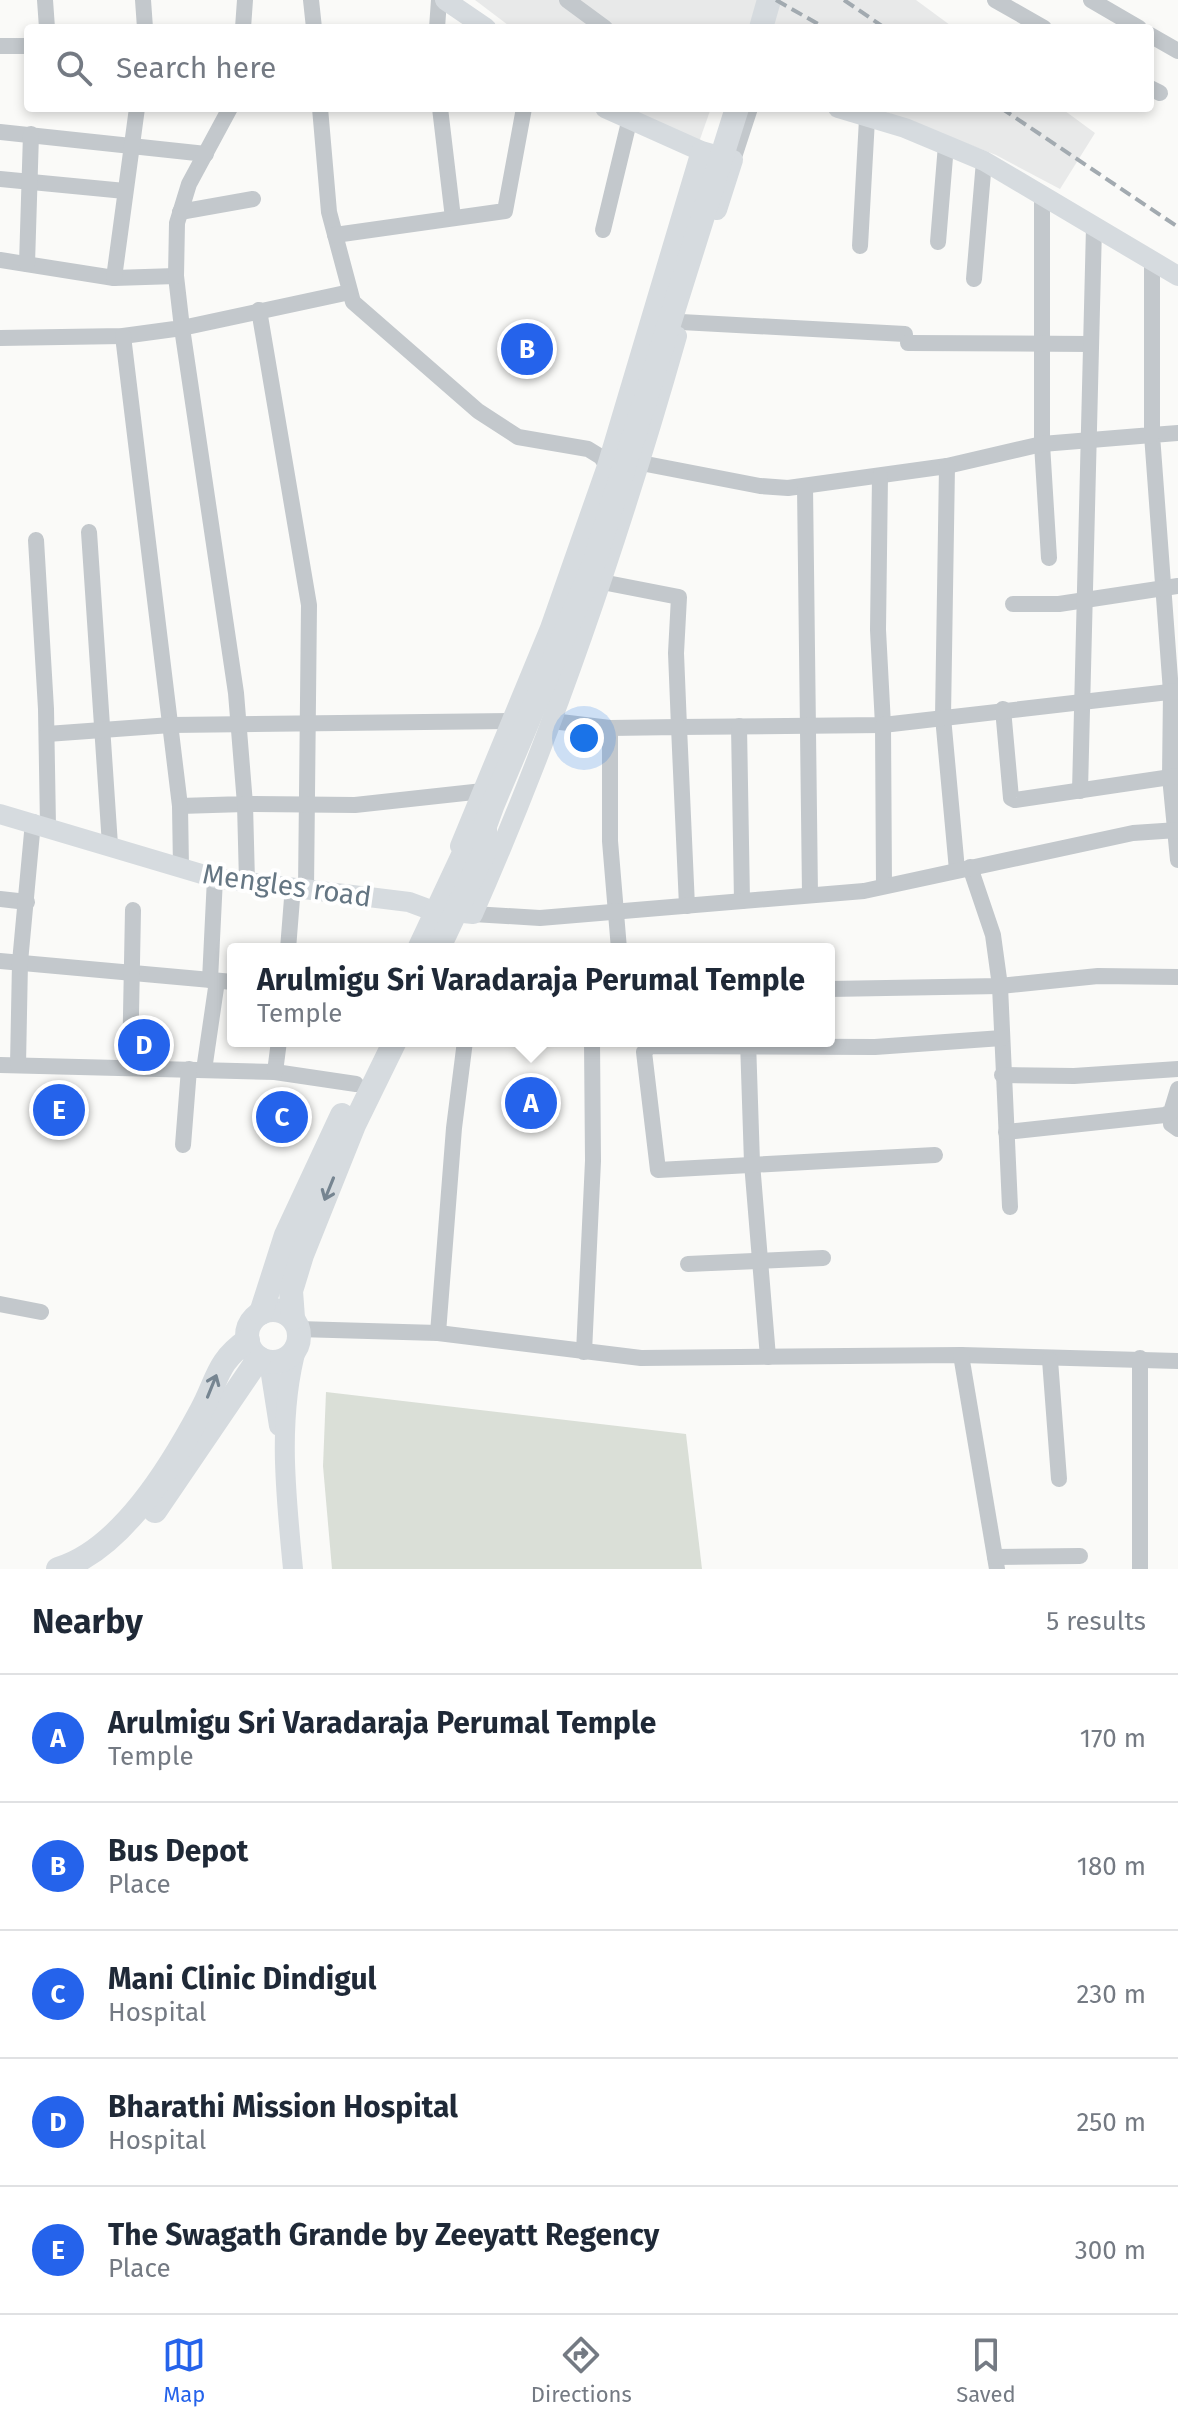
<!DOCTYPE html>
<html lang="en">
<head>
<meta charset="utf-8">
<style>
  body { margin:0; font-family:"Fira Sans",sans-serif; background:#f2f2f3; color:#1f2937 }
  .you { position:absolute; left:584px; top:738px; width:28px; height:28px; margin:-20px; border:6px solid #fff; border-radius:50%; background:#1a73e8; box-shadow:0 0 0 12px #1a73e833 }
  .badge { display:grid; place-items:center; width:52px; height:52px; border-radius:50%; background:#2563eb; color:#fff; font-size:26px; font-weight:700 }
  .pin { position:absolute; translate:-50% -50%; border:4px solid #fff; box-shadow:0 2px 8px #0006 }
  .popup { position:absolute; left:227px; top:943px; width:608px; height:104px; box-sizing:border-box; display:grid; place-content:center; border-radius:8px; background:#fff; filter:drop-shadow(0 2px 6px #0005); font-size:26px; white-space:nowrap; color:#747a83 }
  .popup b { font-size:30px; color:#1f2937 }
  .popup::after { content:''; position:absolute; left:50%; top:100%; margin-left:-16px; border:16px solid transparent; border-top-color:#fff }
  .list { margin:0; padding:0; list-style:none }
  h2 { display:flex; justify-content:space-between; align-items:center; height:104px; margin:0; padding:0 32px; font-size:34px }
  h2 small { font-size:26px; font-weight:400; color:#747a83 }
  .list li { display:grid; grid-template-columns:52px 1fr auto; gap:24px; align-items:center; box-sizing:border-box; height:128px; padding:0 32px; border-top:2px solid #e0e1e3 }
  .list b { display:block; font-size:30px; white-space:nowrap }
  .list p { margin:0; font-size:26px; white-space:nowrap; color:#747a83 }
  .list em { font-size:26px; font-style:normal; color:#747a83 }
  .icon { flex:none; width:44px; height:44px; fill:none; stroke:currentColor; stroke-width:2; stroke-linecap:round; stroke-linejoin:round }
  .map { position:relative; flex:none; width:1178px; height:1569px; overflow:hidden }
  .search { position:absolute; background:#fff; box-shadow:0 4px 12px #0003; left:24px; right:24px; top:24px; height:88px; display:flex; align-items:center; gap:20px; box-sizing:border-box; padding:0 28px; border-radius:8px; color:#747a83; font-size:30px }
  .sheet { height:744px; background:#fff }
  nav { display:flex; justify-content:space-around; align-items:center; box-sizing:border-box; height:112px; border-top:2px solid #e0e1e3; background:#fff; font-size:22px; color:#747a83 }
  nav a { display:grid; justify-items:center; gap:4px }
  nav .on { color:#2563eb }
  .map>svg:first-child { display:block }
  .built { fill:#e8e9e9 }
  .green { fill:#dadfd7 }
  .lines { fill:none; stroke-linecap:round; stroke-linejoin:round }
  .minor { stroke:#c3c8cc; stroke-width:16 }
  .major { stroke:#d6dbdf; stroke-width:20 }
  .highway { stroke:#d6dbdf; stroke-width:24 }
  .rail { stroke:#a2aab0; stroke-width:4; stroke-dasharray:12 6; stroke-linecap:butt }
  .oneway { stroke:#768591 }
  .labels { text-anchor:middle; stroke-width:8; stroke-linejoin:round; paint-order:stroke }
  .street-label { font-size:28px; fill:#657683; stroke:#fff }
</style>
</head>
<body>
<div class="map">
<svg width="1178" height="1569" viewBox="0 0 1178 1569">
  <rect width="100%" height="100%" fill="#fafaf8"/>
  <!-- built -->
  <g class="built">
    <polygon points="475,0 916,0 954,28 512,28"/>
    <polygon points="619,108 711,108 699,142"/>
    <polygon points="876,108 1061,108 1095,133 1060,189 996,155"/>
  </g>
  <!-- green -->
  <polygon class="green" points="326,1392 686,1434 702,1569 332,1569 323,1466"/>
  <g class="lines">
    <!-- minor -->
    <g class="minor">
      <polyline points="45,0 47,28"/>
      <polyline points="143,0 145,28"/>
      <polyline points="311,0 314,28"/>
      <polyline points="567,0 605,28"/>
      <polyline points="995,0 1044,28"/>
      <polyline points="1091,0 1139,28"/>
      <polyline points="243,28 245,0"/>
      <polyline points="437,28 439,0"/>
      <polyline points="1150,35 1178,51"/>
      <polyline points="0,46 28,46"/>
      <polyline points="1150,88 1160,93"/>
      <polyline points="320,108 329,212 353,302 478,411 518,437 588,449 601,457 607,466"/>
      <polyline points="440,108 453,218"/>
      <polyline points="0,132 206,154"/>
      <polyline points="733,160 750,108"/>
      <polyline points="0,179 125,191"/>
      <polyline points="1042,197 1042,444 1049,558"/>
      <polyline points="180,212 253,199"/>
      <polyline points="603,230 629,122"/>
      <polyline points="335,235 505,211 524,108"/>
      <polyline points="938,242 946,145"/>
      <polyline points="860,246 867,119"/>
      <polyline points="0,260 114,278 176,276 182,328 123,336 0,338"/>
      <polyline points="27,264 31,134"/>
      <polyline points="176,276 177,223 189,184 230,108"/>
      <polyline points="114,278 137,108"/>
      <polyline points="974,279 984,161"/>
      <polyline points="259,310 309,605 306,889"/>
      <polyline points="681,322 905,334"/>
      <polyline points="123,336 180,806 245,804 236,693 182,328 350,292"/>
      <polyline points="908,343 1090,344"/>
      <polyline points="1178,433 1152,435 1171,692 1170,777 1178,860"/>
      <polyline points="641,463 760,486 788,488 947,466 1042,444 1152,435 1152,262"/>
      <polyline points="947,466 943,717 957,870"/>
      <polyline points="805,486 810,895"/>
      <polyline points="89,532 110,845"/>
      <polyline points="36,540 46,709 48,826"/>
      <polyline points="602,582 679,597 676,653 679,727 883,725 878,630 880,476"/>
      <polyline points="1013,604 1059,604 1178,586"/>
      <polyline points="1003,709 1011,798 1015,800 1178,776"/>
      <polyline points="552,721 610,728 679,727 687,906"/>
      <polyline points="739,726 742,901"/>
      <polyline points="610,728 610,841 619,949"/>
      <polyline points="47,734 171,725 512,721"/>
      <polyline points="1080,791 1094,227"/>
      <polyline points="180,806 181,868"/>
      <polyline points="970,867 993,935 1000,986 1010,1207"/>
      <polyline points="247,882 245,804 355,805 483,791"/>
      <polyline points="884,886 883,725 1178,691"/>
      <polyline points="0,899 27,902"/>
      <polyline points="473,914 540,918 864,891 1133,833 1178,830"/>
      <polyline points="288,949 293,886"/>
      <polyline points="0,961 233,982"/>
      <polyline points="210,980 215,878"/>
      <polyline points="829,989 1000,986 1098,976 1178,977"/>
      <polyline points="748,1041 752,1163 768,1357"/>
      <polyline points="0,1065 275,1072 356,1084"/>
      <polyline points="18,1065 20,962 33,822"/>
      <polyline points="130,1067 133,910"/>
      <polyline points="204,1070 217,981"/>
      <polyline points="275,1072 279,1041"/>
      <polyline points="1002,1075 1074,1076 1178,1069"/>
      <polyline points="1171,1112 1171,1124 1178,1129"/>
      <polyline points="1006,1132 1165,1115 1171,1112 1178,1089"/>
      <polyline points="183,1145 189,1069"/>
      <polyline points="935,1155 658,1170 644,1052 650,1046 875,1047 1002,1038"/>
      <polyline points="688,1264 823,1258"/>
      <polyline points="0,1304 41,1312"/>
      <polyline points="298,1329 438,1333 641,1358 961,1355 1178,1361"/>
      <polyline points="438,1333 454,1128 465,1041"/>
      <polyline points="584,1352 593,1161 592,1041"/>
      <polyline points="961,1355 997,1569"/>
      <polyline points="1050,1360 1059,1479"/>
      <polyline points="995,1557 1080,1556"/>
      <polyline points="1140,1569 1140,1358"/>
    </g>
    <!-- major -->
    <g class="major">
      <polyline points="445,0 486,28"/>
      <polyline points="605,108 701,151 733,160 717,210"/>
      <polyline points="838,108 905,128 984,161 1178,276"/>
      <polyline points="0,814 215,878 409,902 436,912"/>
      <polyline points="460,846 550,628 607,466 701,151"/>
      <path d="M454 912 473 914C556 726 621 533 677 336"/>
      <polyline points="269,1362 279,1426"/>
      <path d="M293 1569C286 1496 277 1418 297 1346"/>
    </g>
    <!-- highway -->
    <g class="highway">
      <polyline points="761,28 769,0"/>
      <polyline points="419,949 471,838 485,826"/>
      <polyline points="438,949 485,850 485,826 493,804 592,569 737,108"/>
      <circle cx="273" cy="1336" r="26"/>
      <polyline points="261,1313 286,1235 342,1115"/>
      <polyline points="293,1318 291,1291 302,1255 354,1125 395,1041"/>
      <polyline points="155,1511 259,1358"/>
      <path d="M58 1569C121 1550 171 1467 201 1411 218 1380 216 1362 248 1340"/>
    </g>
    <!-- rail -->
    <g class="rail">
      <polyline points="776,0 825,28"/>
      <polyline points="844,0 885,28"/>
      <polyline points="1001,108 1178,227"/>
    </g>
  </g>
  <!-- one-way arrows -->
  <defs><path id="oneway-shaft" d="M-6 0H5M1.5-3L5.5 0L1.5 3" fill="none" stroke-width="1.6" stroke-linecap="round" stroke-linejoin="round" transform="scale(2)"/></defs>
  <g class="oneway">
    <use href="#oneway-shaft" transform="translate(329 1189) rotate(112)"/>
    <use href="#oneway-shaft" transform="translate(212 1386) rotate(-68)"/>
  </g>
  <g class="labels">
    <!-- street labels -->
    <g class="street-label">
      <text transform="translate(287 885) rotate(8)" y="10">Mengles road</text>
    </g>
  </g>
</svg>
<div class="you"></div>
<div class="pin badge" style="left:531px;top:1103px">A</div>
<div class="popup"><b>Arulmigu Sri Varadaraja Perumal Temple</b>Temple</div>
<div class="pin badge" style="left:527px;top:349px">B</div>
<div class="pin badge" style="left:282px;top:1117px">C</div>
<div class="pin badge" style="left:144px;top:1045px">D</div>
<div class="pin badge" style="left:59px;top:1110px">E</div>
<div class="search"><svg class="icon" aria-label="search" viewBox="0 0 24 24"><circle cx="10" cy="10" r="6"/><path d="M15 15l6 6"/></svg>Search here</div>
</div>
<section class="sheet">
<h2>Nearby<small>5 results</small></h2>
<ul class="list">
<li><span class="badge">A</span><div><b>Arulmigu Sri Varadaraja Perumal Temple</b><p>Temple</p></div><em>170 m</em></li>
<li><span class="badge">B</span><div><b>Bus Depot</b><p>Place</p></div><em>180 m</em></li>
<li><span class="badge">C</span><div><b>Mani Clinic Dindigul</b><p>Hospital</p></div><em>230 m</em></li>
<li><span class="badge">D</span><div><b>Bharathi Mission Hospital</b><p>Hospital</p></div><em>250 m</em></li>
<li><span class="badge">E</span><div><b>The Swagath Grande by Zeeyatt Regency</b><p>Place</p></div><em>300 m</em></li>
</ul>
</section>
<nav>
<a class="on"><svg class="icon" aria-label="map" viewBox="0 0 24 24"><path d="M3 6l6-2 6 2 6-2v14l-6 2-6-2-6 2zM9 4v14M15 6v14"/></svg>Map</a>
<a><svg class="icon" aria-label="directions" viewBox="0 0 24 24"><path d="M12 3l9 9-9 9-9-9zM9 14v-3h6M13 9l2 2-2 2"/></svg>Directions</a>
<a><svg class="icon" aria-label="saved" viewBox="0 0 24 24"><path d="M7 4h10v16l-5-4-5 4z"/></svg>Saved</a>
</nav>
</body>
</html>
